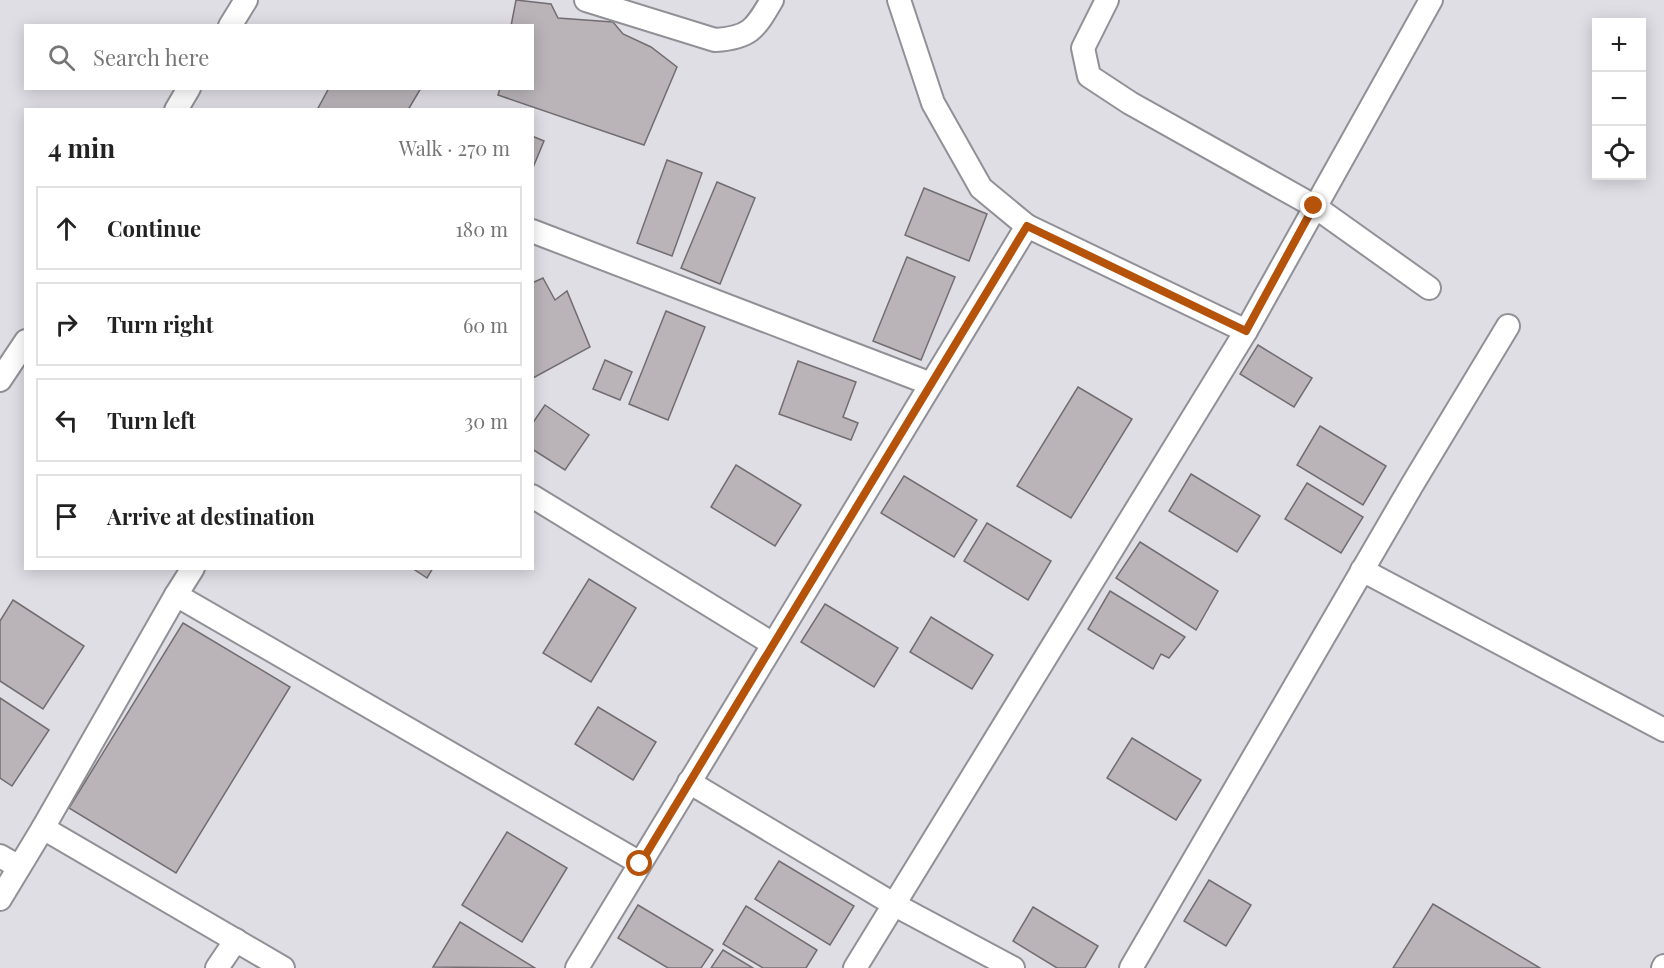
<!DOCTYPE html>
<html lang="en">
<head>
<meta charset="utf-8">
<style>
  body { margin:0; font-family:"Playfair Display",serif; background:#f2f2f2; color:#222 }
  .controls { position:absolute; right:18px; top:18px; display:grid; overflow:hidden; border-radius:0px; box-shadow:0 3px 15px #0003 }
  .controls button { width:54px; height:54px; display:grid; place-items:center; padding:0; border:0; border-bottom:2px solid #e0e0e0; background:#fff; color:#222; font:30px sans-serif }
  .stop { position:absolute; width:18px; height:18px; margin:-14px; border:4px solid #b45309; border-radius:50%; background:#fff }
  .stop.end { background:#b45309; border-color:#fff; box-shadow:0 2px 6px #0008 }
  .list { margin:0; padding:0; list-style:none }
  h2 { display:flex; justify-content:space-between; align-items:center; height:78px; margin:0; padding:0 24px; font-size:26px }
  h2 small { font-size:20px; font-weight:400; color:#767676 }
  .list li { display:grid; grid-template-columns:39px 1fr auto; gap:18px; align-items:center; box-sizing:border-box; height:84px; margin:0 12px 12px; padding:0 12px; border:2px solid #e0e0e0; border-radius:0px }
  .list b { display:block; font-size:22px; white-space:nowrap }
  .list em { font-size:20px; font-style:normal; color:#767676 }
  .icon { flex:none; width:33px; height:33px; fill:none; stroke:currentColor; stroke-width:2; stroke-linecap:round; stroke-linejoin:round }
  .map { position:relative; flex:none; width:1664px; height:968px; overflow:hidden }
  .search { position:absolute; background:#fff; box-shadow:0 3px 15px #0003; left:24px; top:24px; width:510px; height:66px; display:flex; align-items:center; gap:15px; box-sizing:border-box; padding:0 21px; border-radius:0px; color:#767676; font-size:22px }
  .panel { position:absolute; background:#fff; box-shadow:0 3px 15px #0003; left:24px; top:108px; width:510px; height:462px; border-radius:0px }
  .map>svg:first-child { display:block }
  .building { fill:#bab4b9; stroke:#726d71; stroke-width:1.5 }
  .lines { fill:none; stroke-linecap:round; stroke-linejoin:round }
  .street-casing { stroke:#919096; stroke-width:26 }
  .street { stroke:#fff; stroke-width:22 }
  .route { stroke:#b45309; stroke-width:8 }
</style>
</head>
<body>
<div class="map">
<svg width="1664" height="968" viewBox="0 0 1664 968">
  <rect width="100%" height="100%" fill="#e0dee5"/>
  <!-- building -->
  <g class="building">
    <polygon points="516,0 551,4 558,18 613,22 623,34 651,47 677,67 644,145 498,95 500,88 532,88 532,26 511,26"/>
    <polygon points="329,88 421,88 408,110 317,110"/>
    <polygon points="532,136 544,141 532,170"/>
    <polygon points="667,160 702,173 672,256 637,243"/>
    <polygon points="717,182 755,198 720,284 681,268"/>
    <polygon points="924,188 987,214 969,261 905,235"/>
    <polygon points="907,257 955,277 921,360 873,341"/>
    <polygon points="543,278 555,300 567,291 590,347 533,378 532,283"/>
    <polygon points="666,311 705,327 668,420 629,404"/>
    <polygon points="1258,345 1312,378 1294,407 1240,374"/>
    <polygon points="605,360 632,372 620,400 593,389"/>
    <polygon points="798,361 856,382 843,417 858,423 851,440 779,414"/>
    <polygon points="1078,387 1132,419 1071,518 1017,486"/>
    <polygon points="545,405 589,435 565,470 532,449 532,424"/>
    <polygon points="1320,426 1386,466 1363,505 1297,465"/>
    <polygon points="736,465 801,505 775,546 711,507"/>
    <polygon points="1191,474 1260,516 1237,552 1169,511"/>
    <polygon points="904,476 977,520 954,557 881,513"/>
    <polygon points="1307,483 1363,517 1341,553 1285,519"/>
    <polygon points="987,523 1051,561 1028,600 964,561"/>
    <polygon points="1140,542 1218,591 1196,630 1116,578"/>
    <polygon points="412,568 433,568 427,578"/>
    <polygon points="589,579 636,608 591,682 543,653"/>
    <polygon points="1110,591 1185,637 1169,658 1161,654 1153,669 1088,629"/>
    <polygon points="13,600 84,646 43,709 0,681 0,621"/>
    <polygon points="825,604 898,648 874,687 801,642"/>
    <polygon points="931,617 993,655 972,689 910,652"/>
    <polygon points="183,623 290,687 176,873 69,808"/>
    <polygon points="0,698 49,730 12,786 0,778"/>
    <polygon points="598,707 656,742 633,780 575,744"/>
    <polygon points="1132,738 1201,780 1176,820 1107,778"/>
    <polygon points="507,832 567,868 522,942 462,905"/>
    <polygon points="779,861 854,906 830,945 755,899"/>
    <polygon points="1209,880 1251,905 1226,946 1184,921"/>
    <polygon points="1433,904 1540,968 1393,968"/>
    <polygon points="638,905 713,950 701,968 668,968 618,938"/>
    <polygon points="746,906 817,950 806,968 763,968 723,944"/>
    <polygon points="1033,907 1098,946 1085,968 1057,968 1013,941"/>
    <polygon points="460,922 535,968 433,967"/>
    <polygon points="723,950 753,968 711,968"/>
  </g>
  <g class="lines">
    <!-- street casing -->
    <g class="street-casing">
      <g id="street">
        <path d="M586 0 715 40C750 38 755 29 772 0"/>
        <polyline points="1107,0 1083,48 1089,76 1130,103 1314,206 1429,288"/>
        <polyline points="230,26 246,0"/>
        <polyline points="176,110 189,88"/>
        <polyline points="1027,226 1246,331 1431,0"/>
        <polyline points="532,231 931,384"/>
        <polyline points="0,380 26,341"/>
        <polyline points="532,496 773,644"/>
        <polyline points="1362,570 1664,730"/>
        <polyline points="176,595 193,568"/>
        <polyline points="689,782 895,905 1013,968"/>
        <polyline points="0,856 19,867"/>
        <polyline points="0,899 43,828"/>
        <polyline points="217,968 236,940"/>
        <polyline points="283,968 43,828 176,595 640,863"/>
        <polyline points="577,968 1027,226 981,188 933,103 899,0"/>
        <polyline points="855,968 1246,331"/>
        <polyline points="1131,968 1412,485 1508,326"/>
        <polyline points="1663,968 1664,966"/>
      </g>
    </g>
    <!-- street -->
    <use href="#street" class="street"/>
  </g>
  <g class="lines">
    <!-- route -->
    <polyline class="route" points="640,864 1027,226 1246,331 1314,206"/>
  </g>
</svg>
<div class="controls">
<button>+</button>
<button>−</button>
<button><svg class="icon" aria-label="locate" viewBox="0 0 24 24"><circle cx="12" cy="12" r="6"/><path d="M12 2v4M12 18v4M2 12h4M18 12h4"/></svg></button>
</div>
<div class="stop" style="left:640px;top:864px"></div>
<div class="stop end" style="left:1314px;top:206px"></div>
<div class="search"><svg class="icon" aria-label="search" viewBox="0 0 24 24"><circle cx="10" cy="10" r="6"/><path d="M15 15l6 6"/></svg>Search here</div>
<section class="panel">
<h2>4 min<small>Walk · 270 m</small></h2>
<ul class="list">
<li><svg class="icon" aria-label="ahead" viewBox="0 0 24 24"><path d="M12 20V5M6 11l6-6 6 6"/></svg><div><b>Continue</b></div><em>180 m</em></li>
<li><svg class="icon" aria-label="right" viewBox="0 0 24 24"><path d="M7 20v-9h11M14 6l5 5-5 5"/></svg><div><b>Turn right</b></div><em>60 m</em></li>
<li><svg class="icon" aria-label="left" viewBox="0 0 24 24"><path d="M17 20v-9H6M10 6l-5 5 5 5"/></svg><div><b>Turn left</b></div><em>30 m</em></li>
<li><svg class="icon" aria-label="arrive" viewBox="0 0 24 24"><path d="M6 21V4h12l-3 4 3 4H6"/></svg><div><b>Arrive at destination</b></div></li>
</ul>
</section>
</div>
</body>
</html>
